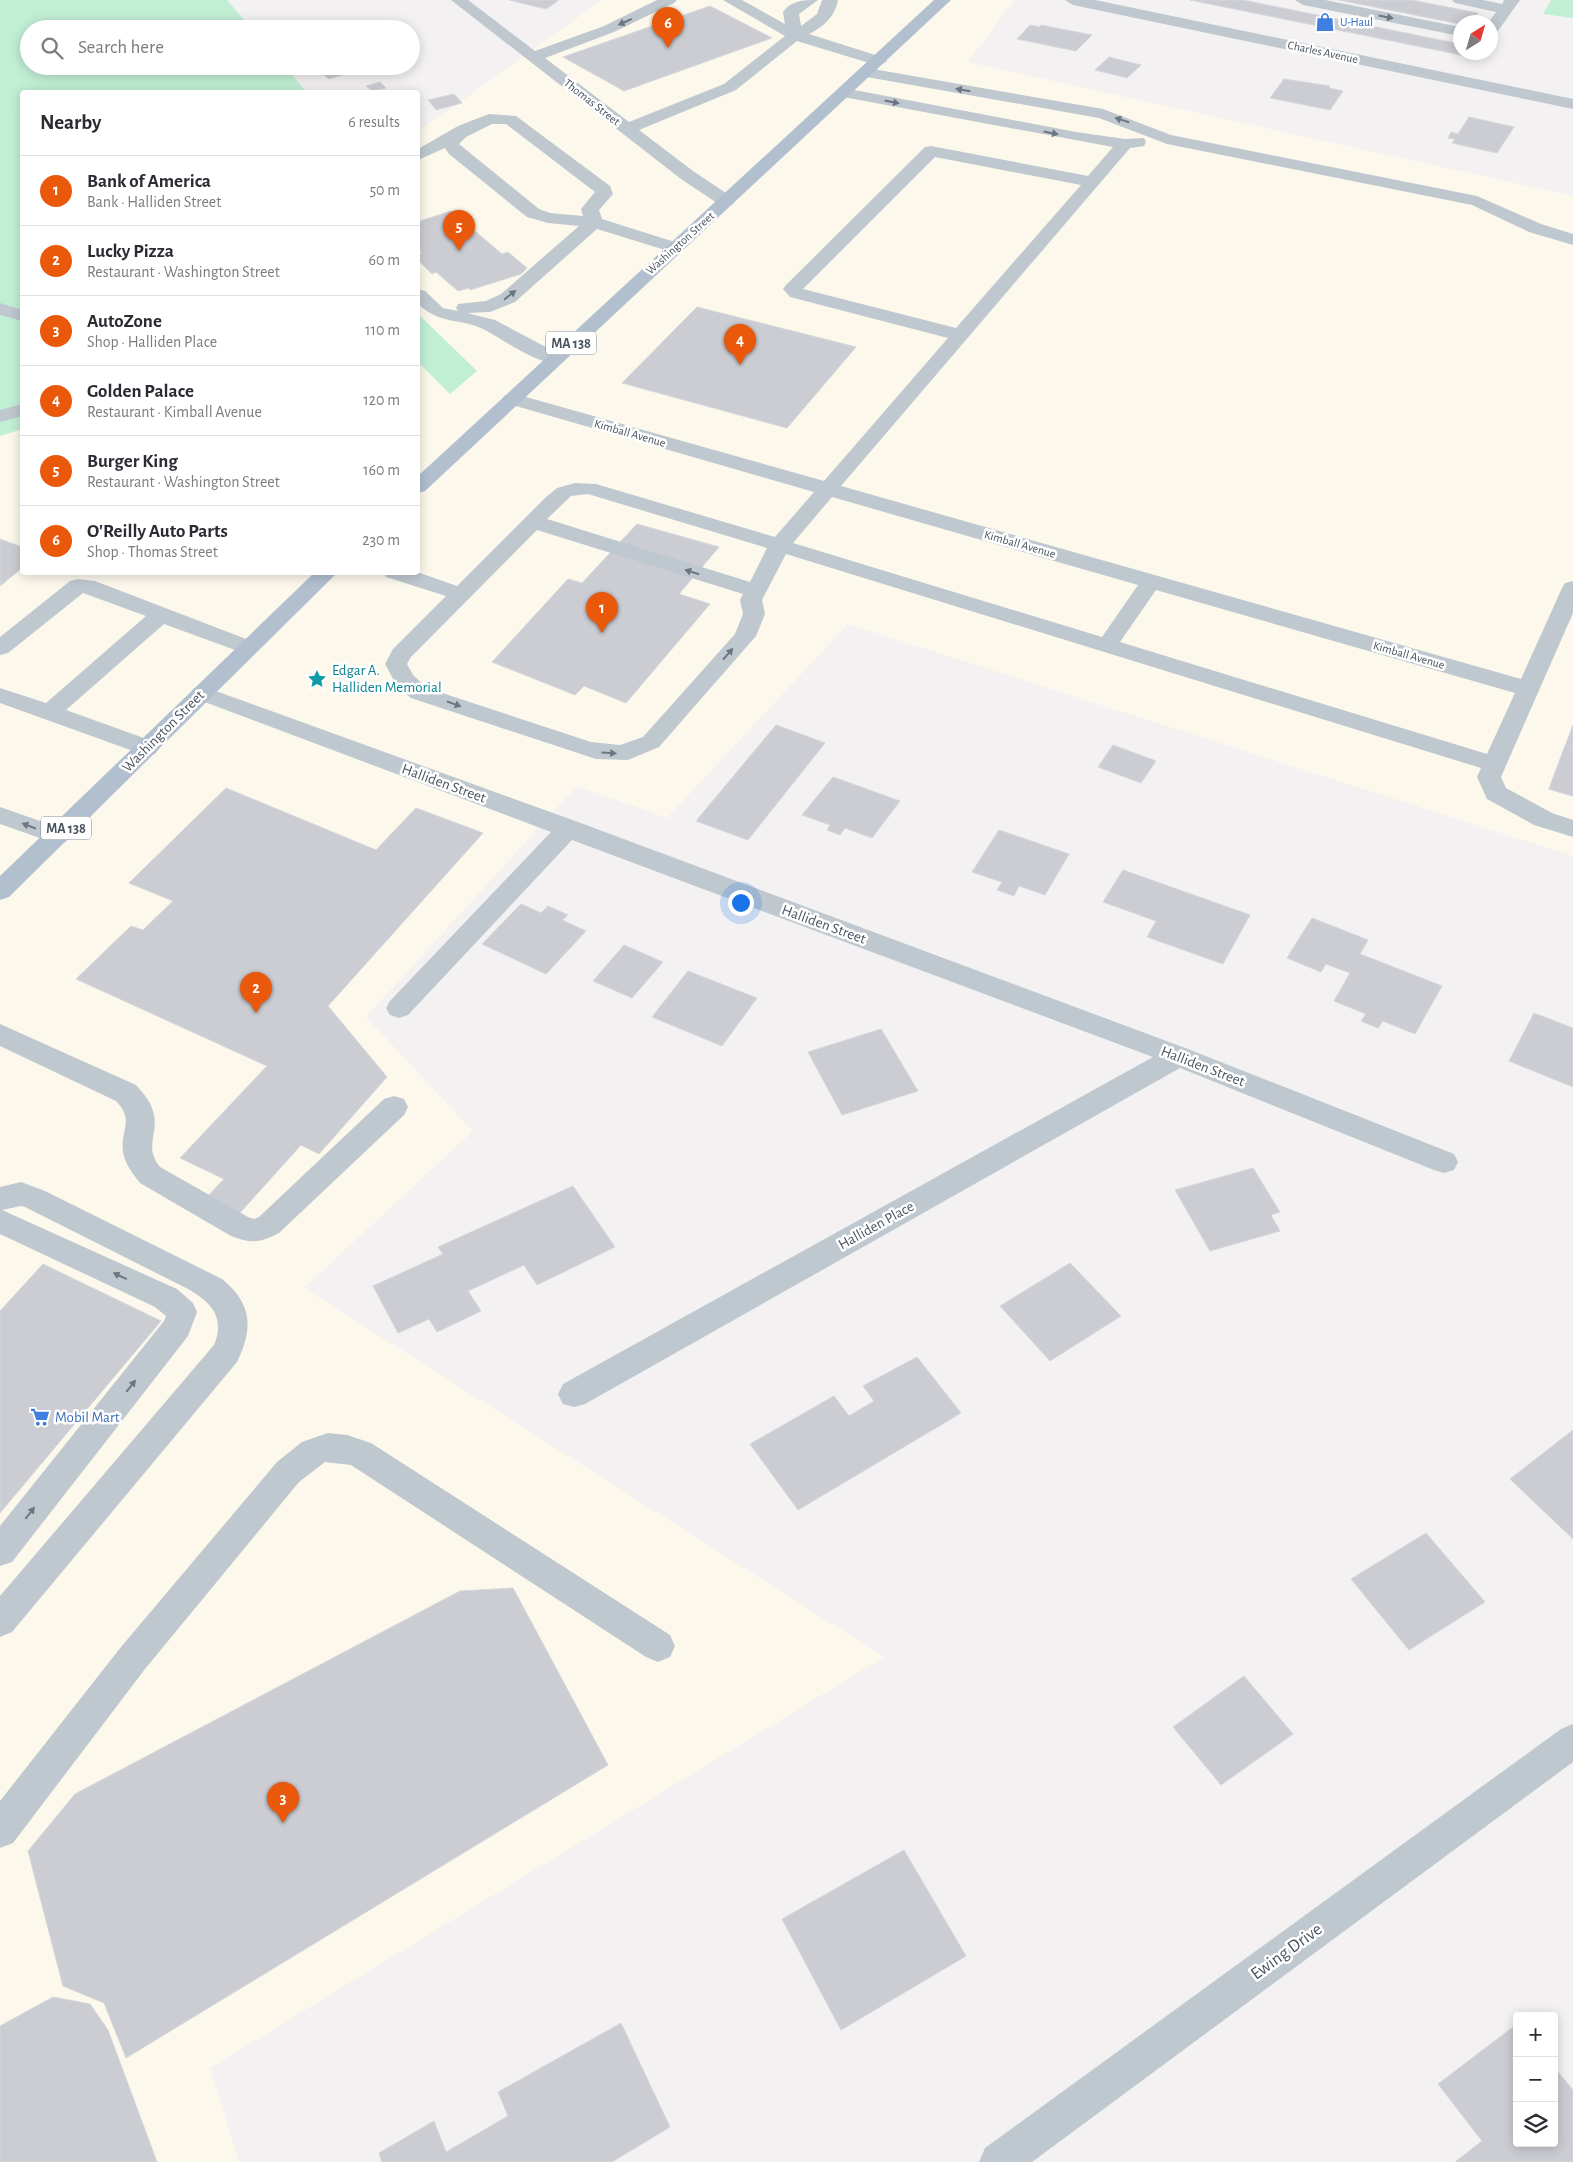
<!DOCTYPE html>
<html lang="en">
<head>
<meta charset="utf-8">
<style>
  body { margin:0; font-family:"Alegreya Sans",sans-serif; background:#f7f7f7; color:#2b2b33 }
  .controls { position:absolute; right:15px; bottom:15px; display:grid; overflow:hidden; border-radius:5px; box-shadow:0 2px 12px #0003 }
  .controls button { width:45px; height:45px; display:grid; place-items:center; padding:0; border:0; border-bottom:1px solid #e1e1e2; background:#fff; color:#2b2b33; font:25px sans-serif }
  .compass { position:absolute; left:1453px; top:15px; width:45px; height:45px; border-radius:50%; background:#fff; box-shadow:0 2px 12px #0003; rotate:37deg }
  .you { position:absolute; left:740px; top:902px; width:18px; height:18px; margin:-12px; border:4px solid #fff; border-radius:50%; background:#1a73e8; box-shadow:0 0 0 8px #1a73e833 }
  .badge { display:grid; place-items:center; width:32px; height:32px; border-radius:50%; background:#ea580c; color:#fff; font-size:16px; font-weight:700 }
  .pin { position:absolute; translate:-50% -41px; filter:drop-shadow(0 1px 2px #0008) }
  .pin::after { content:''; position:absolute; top:26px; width:18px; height:15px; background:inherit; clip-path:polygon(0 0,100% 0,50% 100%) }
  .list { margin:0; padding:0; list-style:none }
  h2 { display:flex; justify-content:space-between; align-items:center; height:65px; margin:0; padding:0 20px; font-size:21px }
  h2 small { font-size:16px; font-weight:400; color:#7c7c81 }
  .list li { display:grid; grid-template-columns:32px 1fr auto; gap:15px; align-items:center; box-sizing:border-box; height:70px; padding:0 20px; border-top:1px solid #e1e1e2 }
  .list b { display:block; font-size:19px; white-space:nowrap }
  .list p { margin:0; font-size:16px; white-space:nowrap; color:#7c7c81 }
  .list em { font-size:16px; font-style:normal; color:#7c7c81 }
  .icon { flex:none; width:28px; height:28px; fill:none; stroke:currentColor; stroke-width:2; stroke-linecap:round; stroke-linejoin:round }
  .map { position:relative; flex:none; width:1573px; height:2162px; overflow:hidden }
  .search { position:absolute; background:#fff; box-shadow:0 2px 12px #0003; left:20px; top:20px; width:400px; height:55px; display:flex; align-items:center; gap:12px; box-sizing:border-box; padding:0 18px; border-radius:28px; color:#7c7c81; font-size:19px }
  .panel { position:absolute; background:#fff; box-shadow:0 2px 12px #0003; left:20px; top:90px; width:400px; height:485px; border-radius:5px }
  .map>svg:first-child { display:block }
  .commercial { fill:#fcf8ec }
  .green { fill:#c1efd4 }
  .building { fill:#cbcdd3; stroke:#d5d7dc }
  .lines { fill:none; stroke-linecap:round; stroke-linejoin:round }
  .minor { fill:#bfc8cf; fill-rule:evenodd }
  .major { fill:#b1bfcf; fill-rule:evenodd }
  .oneway { fill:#6c7680 }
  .labels { text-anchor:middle; stroke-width:5; stroke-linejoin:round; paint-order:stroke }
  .far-shop-label { font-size:12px; fill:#366cbe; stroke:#fff; text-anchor:start }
  .far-street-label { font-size:12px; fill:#49535e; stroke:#fff }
  .shield { fill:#fff; stroke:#80878e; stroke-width:1 }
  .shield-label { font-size:14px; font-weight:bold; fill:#49535e }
  .culture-label { font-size:15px; fill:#0d838f; stroke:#fff; text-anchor:start }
  .street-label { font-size:15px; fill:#49535e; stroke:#fff }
  .shop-label { font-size:15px; fill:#366cbe; stroke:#fff; text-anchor:start }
  .near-street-label { font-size:18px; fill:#49535e; stroke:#fff }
</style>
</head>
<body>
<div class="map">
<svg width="1573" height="2162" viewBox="0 0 1573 2162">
  <rect width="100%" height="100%" fill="#f3f1f1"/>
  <!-- commercial -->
  <polygon class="commercial" points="602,0 1014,0 968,62 1573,196 1573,856 848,624 667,818 577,786 366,1017 473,1131 304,1288 884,1657 210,2068 239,2162 0,2162 0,436 22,429 22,572 418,572 418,362 450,393 477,371 418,314 418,132"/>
  <!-- green -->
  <g class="green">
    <polygon points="0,0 227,0 252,29 29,29 29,66 285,66 306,92 22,92 22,429 0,436"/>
    <polygon points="1551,0 1573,0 1573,18 1543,14"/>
    <polygon points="418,314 477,371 450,394 418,362"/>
  </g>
  <!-- building -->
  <g class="building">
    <polygon points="509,0 559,0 546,9"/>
    <polygon points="1190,0 1243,0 1460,44 1460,52 1480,52 1476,58"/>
    <polygon points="1339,0 1411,0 1478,13 1471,22 1460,24"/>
    <polygon points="710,6 772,38 624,91 563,57"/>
    <polygon points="1030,25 1039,27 1041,25 1092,35 1076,51 1017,39"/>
    <polygon points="1109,57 1141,65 1127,78 1095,70"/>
    <polygon points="313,66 372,66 329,79"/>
    <polygon points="1284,79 1330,86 1329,88 1343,91 1330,110 1270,98"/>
    <polygon points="380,82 386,88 372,91 366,86"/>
    <polygon points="454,94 462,103 436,110 428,100"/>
    <polygon points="1469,117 1514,127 1497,153 1452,143 1455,139 1448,138 1451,132 1458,134"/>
    <polygon points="451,211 502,254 508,252 527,268 521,274 470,290 469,288 458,291 436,272 432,274 418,260 418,254 422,253 418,249 418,219 420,221"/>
    <polygon points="697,307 856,347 787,428 622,383"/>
    <polygon points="637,524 719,547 679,594 710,604 626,703 584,686 575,695 492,662 568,579 582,583"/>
    <polygon points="0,539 22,547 22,568 0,586"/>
    <polygon points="776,725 825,743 748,840 696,821"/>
    <polygon points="1573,725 1573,796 1549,789"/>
    <polygon points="1113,745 1156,761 1141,783 1098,767"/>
    <polygon points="1565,746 1573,748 1573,796 1549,789"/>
    <polygon points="833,777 900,801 872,838 845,828 840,835 827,830 830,825 802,815"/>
    <polygon points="226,788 376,850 416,808 483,833 328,1006 387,1077 319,1154 301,1145 239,1214 206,1198 224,1179 180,1158 267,1066 76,979 131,926 143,930 173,901 129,883"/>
    <polygon points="999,830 1069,854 1045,895 1019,886 1014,896 997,890 1002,882 972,872"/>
    <polygon points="1123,870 1250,915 1223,964 1147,937 1156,921 1103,902"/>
    <polygon points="521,904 541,913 548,906 568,915 562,920 586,931 546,974 482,944"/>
    <polygon points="1312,918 1368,940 1360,954 1442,986 1415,1034 1383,1021 1378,1028 1361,1021 1366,1014 1334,1001 1350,973 1326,964 1321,972 1287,958"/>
    <polygon points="624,945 663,962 632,998 593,981"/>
    <polygon points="688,971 757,998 722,1046 652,1017"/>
    <polygon points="1534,1013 1573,1028 1573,1087 1509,1061"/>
    <polygon points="881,1029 918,1091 842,1115 808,1052"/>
    <polygon points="1253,1168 1280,1212 1271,1215 1280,1231 1210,1251 1175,1190"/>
    <polygon points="573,1186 615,1247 537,1285 524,1265 468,1291 481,1311 437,1332 429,1319 398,1333 373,1286 443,1254 438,1247"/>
    <polygon points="1070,1263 1121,1316 1050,1361 1000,1306"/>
    <polygon points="43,1264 161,1321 0,1513 0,1311"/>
    <polygon points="917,1357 961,1413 798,1510 750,1444 834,1396 849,1416 874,1401 863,1386"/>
    <polygon points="1573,1430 1573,1539 1510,1479"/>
    <polygon points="1426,1533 1485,1602 1409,1650 1351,1579"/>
    <polygon points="513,1588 608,1765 126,2058 104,2003 63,1986 28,1851 75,1794 460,1591"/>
    <polygon points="1244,1676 1293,1734 1221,1785 1173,1727"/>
    <polygon points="904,1850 966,1956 841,2030 782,1919"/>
    <polygon points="53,1997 90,2004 108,2030 157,2162 0,2162 0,2026"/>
    <polygon points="621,2023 670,2127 612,2162 382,2162 379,2153 434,2121 446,2152 508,2116 498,2092"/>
    <polygon points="1517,2024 1517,2143 1554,2143 1554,2067 1573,2090 1573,2162 1455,2162 1482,2141 1438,2084"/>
  </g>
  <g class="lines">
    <!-- minor -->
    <g class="minor">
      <path d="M451 0H468L535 51 604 26 657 0H677L674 3 614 32 545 58 629 122 724 84 785 36 723 0H742L785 24 783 12C792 0 804 0 818 0L799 14 801 26 817 14 822 0H838C835 17 823 27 809 34L885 58 887 61 879 66 797 41 736 90 639 130 693 171 732 197 735 201 732 205H720L681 179Z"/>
      <polygon points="1065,0 1095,0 1573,99 1573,109 1073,5"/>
      <polygon points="1295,0 1325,0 1460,27 1460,36 1303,5"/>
      <polygon points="1452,0 1483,0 1502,4 1504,0 1520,0 1495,35 1490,36 1489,22 1496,12 1455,3"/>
      <polygon points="867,68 1103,109 1171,135 1477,196 1541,224 1573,234 1573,245 1529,232 1472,205 1167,144 1099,118 861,76 859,73"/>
      <path d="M844 88 1076 132 1125 139 1144 138 1146 142 1144 146 1130 148 841 486 1521 679 1562 588 1565 583 1573 581V613L1501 777 1506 788 1552 813 1573 820V837L1534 825 1487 799 1477 777 1481 768 786 554 762 600 765 614 756 636 659 747 628 760 596 759 411 698 397 686 385 664 393 649 446 596 386 577 384 572H417L457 586 545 498 557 488 575 483 596 484 775 537 814 492 505 403 502 399 505 395H519L824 481 948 338 790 297 783 289 786 285 925 147 931 146 1088 176 1113 147 838 96 836 93ZM935 157 1081 185 956 328 803 289ZM588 494 767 548 750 582 547 519 571 496ZM832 497 1138 585 1102 637 793 543ZM537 530 743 594 740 600 743 614 735 634 643 737 620 745 591 742 427 688 413 675 407 664 411 657ZM1156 590 1515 693 1487 754 1120 642Z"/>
      <path d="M489 114 516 116 610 186 613 194 599 210 602 219 681 244 684 248 681 252 675 253 597 229 515 302 490 312 467 313 495 320 561 355 564 359 561 363C543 368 502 339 485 330 460 317 442 326 418 304V289L425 291 443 308 458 311 456 308 458 304 486 301 501 294 579 226 548 223 527 217 449 154 445 148 418 160V149L458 126ZM492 124H506L595 192 581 209 583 216 550 213 539 209 459 144 466 137Z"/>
      <polygon points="0,303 22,310 22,321 0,315"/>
      <polygon points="22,404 22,416 0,422 0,410"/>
      <polygon points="78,579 95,581 254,642 257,647 254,652 246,654 164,624 66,710 155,742 159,748 155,754 147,756 0,703 0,688 46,703 146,616 83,593 8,653 0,655 0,637 70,581"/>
      <polygon points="202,686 578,822 1188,1049 1454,1154 1458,1162 1454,1170 1444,1173 1434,1170 1180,1068 585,1404 574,1407 563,1404 558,1394 563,1384 1153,1057 572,840 408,1015 399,1018 390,1015 386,1008 390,1001 551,832 194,698 190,693 194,688"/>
      <polygon points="0,807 66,830 69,836 66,842 57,844 0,824"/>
      <path d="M0 1024 136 1085C144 1094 152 1103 154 1115 158 1136 144 1147 160 1167L248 1217 254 1219 259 1217 384 1099 394 1096 404 1099 408 1107 404 1115 279 1233C259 1243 252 1244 231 1236L140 1183C133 1174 125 1164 123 1152 120 1129 135 1121 116 1101L0 1046Z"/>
      <path d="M21 1182 45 1191 222 1279C253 1304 253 1329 237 1362L12 1632 0 1637V1596L214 1345C225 1319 213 1304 190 1290L25 1207 21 1206 2 1210 177 1289 193 1303 197 1312 188 1336 12 1562 0 1566V1526L164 1321 166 1316 155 1307 0 1234V1187Z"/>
      <polygon points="328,1433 347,1435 371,1443 670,1635 675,1646 670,1657 658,1662 646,1657 351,1465 325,1462 299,1482 145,1669 13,1843 0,1848 0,1801 121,1647 277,1462 302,1442"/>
      <polygon points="1573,1724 1573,1762 1032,2162 979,2162 985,2148 1561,1729"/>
    </g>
    <!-- major -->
    <g class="major">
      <polygon points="934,0 951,0 425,491 418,493 418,476"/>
      <polygon points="315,572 338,572 9,897 0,900 0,876"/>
    </g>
  </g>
  <!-- one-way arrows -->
  <defs><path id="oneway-solid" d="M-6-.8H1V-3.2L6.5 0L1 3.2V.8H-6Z" transform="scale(1.25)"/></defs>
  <g class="oneway">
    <use href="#oneway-solid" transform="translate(1386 17) rotate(11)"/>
    <use href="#oneway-solid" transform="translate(625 22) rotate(156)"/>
    <use href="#oneway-solid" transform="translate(963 90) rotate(-170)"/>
    <use href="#oneway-solid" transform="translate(892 102) rotate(11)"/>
    <use href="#oneway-solid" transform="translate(1122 120) rotate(-162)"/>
    <use href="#oneway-solid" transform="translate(1051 133) rotate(11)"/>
    <use href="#oneway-solid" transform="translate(510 295) rotate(-38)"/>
    <use href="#oneway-solid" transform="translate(692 572) rotate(-162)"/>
    <use href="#oneway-solid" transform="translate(728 654) rotate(-49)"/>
    <use href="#oneway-solid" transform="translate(454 704) rotate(19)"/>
    <use href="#oneway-solid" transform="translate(609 753) rotate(3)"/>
    <use href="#oneway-solid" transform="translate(29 826) rotate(-159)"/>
    <use href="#oneway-solid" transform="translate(120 1276) rotate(-155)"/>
    <use href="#oneway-solid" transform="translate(131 1386) rotate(-52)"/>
    <use href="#oneway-solid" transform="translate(30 1513) rotate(-52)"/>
  </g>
  <!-- icons -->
  <defs>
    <g id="shop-bare" transform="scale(1.5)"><path d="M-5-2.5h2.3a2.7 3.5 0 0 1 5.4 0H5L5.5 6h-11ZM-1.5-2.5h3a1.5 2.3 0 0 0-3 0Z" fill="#3f7fe0" stroke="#fff" stroke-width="2.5" paint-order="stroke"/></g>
    <g id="sight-bare" transform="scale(1.5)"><path d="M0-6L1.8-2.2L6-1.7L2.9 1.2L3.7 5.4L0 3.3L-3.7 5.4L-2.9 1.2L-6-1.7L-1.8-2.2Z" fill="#0f9aa8" stroke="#fff" stroke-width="2.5" paint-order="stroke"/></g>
    <g id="supermarket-bare" transform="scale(1.5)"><path d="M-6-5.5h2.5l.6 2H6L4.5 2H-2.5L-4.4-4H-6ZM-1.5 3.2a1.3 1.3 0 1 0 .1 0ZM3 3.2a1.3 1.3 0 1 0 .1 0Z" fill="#3f7fe0" stroke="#fff" stroke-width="2.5" paint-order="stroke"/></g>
  </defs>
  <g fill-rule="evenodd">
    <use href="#shop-bare" x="1325" y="22"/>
    <use href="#sight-bare" x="317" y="679"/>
    <use href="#supermarket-bare" x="40" y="1417"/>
  </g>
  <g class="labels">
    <!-- far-shop labels -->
    <g class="far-shop-label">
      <text x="1340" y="26">U-Haul</text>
    </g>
    <!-- far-street labels -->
    <g class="far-street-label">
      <text transform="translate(1323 52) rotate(12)" y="4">Charles Avenue</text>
      <text transform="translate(592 102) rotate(38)" y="4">Thomas Street</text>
      <text transform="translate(680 243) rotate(-42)" y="4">Washington Street</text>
      <text transform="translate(630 433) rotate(16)" y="4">Kimball Avenue</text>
      <text transform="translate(1020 544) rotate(16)" y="4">Kimball Avenue</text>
      <text transform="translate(1409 655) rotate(16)" y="4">Kimball Avenue</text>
    </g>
    <!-- shield labels -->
    <g class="shield">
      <rect x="546" y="331.5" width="50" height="23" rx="4"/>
      <rect x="41" y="816.5" width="50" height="23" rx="4"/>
    </g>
    <g class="shield-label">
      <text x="571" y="348">MA 138</text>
      <text x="66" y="833">MA 138</text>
    </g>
    <!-- culture labels -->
    <g class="culture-label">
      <text x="332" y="675">Edgar A.<tspan x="332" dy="17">Halliden Memorial</tspan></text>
    </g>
    <!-- street labels -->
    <g class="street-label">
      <text transform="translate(163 731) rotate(-45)" y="5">Washington Street</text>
      <text transform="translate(444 783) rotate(20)" y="5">Halliden Street</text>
      <text transform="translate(824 924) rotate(20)" y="5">Halliden Street</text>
      <text transform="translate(1203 1066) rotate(21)" y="5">Halliden Street</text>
      <text transform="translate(876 1225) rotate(-29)" y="5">Halliden Place</text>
    </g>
    <!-- shop labels -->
    <g class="shop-label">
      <text x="55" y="1422">Mobil Mart</text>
    </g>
    <!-- near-street labels -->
    <g class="near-street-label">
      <text transform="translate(1286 1951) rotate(-36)" y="6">Ewing Drive</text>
    </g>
  </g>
</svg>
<div class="controls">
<button>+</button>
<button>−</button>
<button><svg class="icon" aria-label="layers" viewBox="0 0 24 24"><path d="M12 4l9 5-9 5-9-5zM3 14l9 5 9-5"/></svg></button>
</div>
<svg class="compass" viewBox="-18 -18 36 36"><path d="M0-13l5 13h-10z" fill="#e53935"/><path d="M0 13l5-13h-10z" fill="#7c7c81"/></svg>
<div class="you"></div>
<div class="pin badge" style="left:602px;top:633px">1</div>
<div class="pin badge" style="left:256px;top:1013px">2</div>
<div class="pin badge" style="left:283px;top:1823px">3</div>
<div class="pin badge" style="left:740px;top:365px">4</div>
<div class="pin badge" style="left:459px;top:251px">5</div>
<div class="pin badge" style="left:668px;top:48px">6</div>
<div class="search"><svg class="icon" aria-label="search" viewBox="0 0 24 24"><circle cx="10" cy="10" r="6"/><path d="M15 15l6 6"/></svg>Search here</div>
<section class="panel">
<h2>Nearby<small>6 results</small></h2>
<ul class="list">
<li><span class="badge">1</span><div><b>Bank of America</b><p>Bank · Halliden Street</p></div><em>50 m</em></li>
<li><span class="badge">2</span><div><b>Lucky Pizza</b><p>Restaurant · Washington Street</p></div><em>60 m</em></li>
<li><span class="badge">3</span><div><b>AutoZone</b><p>Shop · Halliden Place</p></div><em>110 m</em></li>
<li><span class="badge">4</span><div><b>Golden Palace</b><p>Restaurant · Kimball Avenue</p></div><em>120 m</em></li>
<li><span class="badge">5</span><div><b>Burger King</b><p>Restaurant · Washington Street</p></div><em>160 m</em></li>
<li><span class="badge">6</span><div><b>O'Reilly Auto Parts</b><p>Shop · Thomas Street</p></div><em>230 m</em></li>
</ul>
</section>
</div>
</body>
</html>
